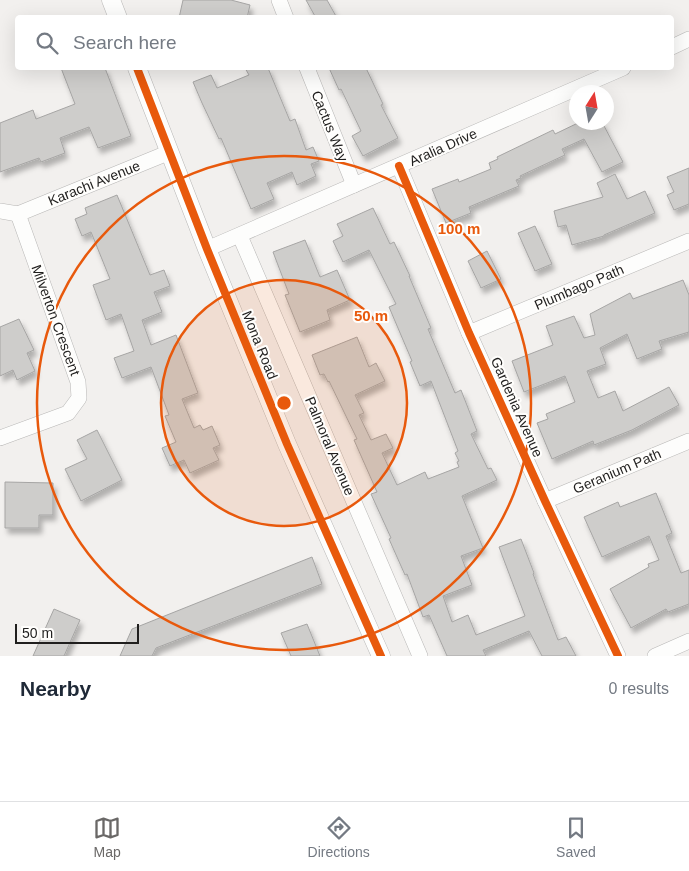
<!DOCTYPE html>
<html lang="en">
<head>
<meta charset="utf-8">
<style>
  body { margin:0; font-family:Helvetica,sans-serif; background:#f2f2f3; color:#1f2937 }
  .compass { position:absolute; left:569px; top:85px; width:45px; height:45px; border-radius:50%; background:#fff; box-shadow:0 5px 20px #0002; rotate:11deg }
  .scale { position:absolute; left:15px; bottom:12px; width:124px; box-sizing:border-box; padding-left:5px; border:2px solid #201f1e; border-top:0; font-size:14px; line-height:18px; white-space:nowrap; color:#201f1e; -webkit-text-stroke:4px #fffefc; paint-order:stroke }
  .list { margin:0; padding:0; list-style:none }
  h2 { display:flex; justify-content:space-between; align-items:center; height:65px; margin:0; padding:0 20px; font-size:21px }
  h2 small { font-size:16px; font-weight:400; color:#747a83 }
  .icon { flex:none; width:28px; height:28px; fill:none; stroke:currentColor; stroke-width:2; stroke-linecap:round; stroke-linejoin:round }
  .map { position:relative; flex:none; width:689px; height:656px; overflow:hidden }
  .search { position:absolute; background:#fff; box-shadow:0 5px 20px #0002; left:15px; right:15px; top:15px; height:55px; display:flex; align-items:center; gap:12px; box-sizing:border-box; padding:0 18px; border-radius:5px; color:#747a83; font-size:19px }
  .sheet { height:145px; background:#fff }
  nav { display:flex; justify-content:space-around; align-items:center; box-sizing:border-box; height:70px; border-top:1px solid #e0e1e3; background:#fff; font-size:14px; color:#747a83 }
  nav a { display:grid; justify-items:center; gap:2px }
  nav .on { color:#6a6867 }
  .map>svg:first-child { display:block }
  .building { fill:#cecdcb; stroke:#a6a5a4; filter:url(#shadow) }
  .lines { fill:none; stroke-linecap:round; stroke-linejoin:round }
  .minor-casing { stroke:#b8b7b6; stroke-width:16 }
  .tertiary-casing { stroke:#b8b7b6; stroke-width:19 }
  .minor { stroke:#fdfdfc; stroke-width:15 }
  .tertiary { stroke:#fdfdfc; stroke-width:18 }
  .cycleway-casing { stroke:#fffefc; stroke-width:11 }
  .cycleway { stroke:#e8590c; stroke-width:8 }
  .ring { fill:none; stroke:#e8590c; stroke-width:2.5 }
  .labels { text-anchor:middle; stroke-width:4; stroke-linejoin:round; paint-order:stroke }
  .street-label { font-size:14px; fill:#201f1e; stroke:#fffefc }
  .centre { fill:#e8590c; stroke:#fffefc; stroke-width:2.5 }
  .ring-label { font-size:15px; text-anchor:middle; font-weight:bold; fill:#e8590c; stroke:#fffefc; stroke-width:4; stroke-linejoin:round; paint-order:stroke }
</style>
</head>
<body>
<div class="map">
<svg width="689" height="656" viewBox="0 0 689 656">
  <defs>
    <filter id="shadow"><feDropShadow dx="3" dy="5.5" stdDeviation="2.5" flood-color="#0004"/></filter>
  </defs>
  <rect width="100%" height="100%" fill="#f2f0ee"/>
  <!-- building -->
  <g class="building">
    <polygon points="183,0 231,0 250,5 247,18 179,18"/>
    <polygon points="306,0 327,0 337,18 316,18"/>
    <polygon points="61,68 105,68 131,136 98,148 89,127 60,138 65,153 41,162 39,158 0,172 0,123 33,110 36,119 75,104"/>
    <polygon points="245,68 268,68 290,121 295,119 306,150 313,147 319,161 311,164 316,176 297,185 292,172 267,183 274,199 251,209 221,138 219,139 202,103 193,82 211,75 217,88 249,75"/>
    <polygon points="329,68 366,68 383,104 381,105 398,138 363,156 352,136 361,131 341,89 339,90"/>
    <polygon points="580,122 602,122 623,162 602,172 584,139 562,149 565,155 520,176 521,178 516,180 519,186 469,207 471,213 446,223 432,189 458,179 459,182 491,169 489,163 498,159 497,157 553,130 555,134"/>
    <polygon points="689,168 689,204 674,210 667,195 674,192 667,177"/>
    <polygon points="615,174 627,199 645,191 655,213 604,235 604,236 572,245 566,225 558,227 554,211 603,197 597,183"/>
    <polygon points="117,195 150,275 164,270 170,286 154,292 162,312 142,320 151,345 176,335 198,393 182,399 194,428 200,425 203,430 212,426 220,445 213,448 219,460 190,473 184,460 170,466 162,448 176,442 165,416 169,415 151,367 122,378 114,358 134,351 121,314 106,320 93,285 110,279 91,232 82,236 75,219 87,214 85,208"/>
    <polygon points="373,208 390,244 394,242 410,276 409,276 431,328 428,329 455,393 461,390 477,431 471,434 488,469 491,468 497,480 462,496 483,548 461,556 472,585 443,596 452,622 468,615 476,635 525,616 499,547 521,539 534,573 533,574 558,640 566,637 576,656 542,656 529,631 483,650 486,656 447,656 429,615 423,617 407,574 405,575 389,539 391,538 371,494 377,492 354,440 357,439 329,381 328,382 324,374 320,375 312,355 357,337 369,367 376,363 385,381 355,395 364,413 359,415 371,440 386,434 393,448 382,453 397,485 425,472 428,479 459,467 457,462 459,461 455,453 458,451 431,381 420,386 410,362 412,361 389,307 396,304 369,250 343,262 333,241 343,236 337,224"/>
    <polygon points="535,226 552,264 535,271 518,233"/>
    <polygon points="305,240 320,277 337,270 350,300 327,310 330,320 300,332 285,295 289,294 273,252"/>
    <polygon points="487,251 501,279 481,288 468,261"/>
    <polygon points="683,280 689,295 689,332 659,341 662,349 637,359 627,334 600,348 606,364 587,371 598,398 615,391 623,411 669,387 679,405 632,430 594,445 593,441 552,459 537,423 548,419 546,414 575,402 565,376 524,392 512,361 553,345 546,326 574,316 584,338 595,335 590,314 630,293 633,299"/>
    <polygon points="19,319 34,350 27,353 35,371 17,380 13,370 0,376 0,327"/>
    <polygon points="97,430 122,480 81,501 65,469 87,459 77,440"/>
    <polygon points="5,482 53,483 53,515 39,515 39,528 5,528"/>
    <polygon points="656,493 672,533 666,536 681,573 689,570 689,604 668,612 666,609 631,628 610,589 649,567 648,564 659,560 649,536 602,557 584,517 618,502 620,507"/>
    <polygon points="312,557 322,584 156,648 152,656 120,656 132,629"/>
    <polygon points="54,609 80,620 64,656 33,656"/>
    <polygon points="307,624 320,656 291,656 281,633"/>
  </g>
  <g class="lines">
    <!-- minor casing -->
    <g class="minor-casing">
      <g id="minor">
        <polyline points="279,0 286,18"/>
        <polyline points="672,47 689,39"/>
        <polyline points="307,68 354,185"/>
        <polyline points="399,166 469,333 545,501 618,656"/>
        <polyline points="0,211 18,214"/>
        <polyline points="18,214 170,152"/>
        <polyline points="240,236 420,656"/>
        <polyline points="207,249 623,68"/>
        <polyline points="469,333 689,241"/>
        <polyline points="0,438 68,413 79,398 78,382 18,214"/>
        <polyline points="545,501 689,441"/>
        <polyline points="655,656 689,641"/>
      </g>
    </g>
    <!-- tertiary casing -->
    <g class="tertiary-casing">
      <g id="tertiary">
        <polyline points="111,0 118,18"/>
        <polyline points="137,68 207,249 287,444 381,656"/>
      </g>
    </g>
    <!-- minor -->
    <use href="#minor" class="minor"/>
    <!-- tertiary -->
    <use href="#tertiary" class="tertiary"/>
    <!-- cycleway casing -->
    <g class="cycleway-casing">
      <g id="cycleway">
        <polyline points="137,68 207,249 287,444 381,656"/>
        <polyline points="399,166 469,333 545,501 618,656"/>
      </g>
    </g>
    <!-- cycleway -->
    <use href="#cycleway" class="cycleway"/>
  </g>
  <!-- distance rings -->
  <circle cx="284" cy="403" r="123" fill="#e8590c" fill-opacity=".12"/>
  <g class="ring">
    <circle cx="284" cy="403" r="123"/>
    <circle cx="284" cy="403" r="247"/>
  </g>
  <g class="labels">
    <!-- street labels -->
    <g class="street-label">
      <text transform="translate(330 126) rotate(68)" y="5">Cactus Way</text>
      <text transform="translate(443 147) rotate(-24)" y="5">Aralia Drive</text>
      <text transform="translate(94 183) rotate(-22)" y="5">Karachi Avenue</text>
      <text transform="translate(579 287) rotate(-23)" y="5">Plumbago Path</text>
      <text transform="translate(56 320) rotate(70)" y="5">Milverton Crescent</text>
      <text transform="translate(260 345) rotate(68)" y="5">Mona Road</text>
      <text transform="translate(517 407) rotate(66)" y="5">Gardenia Avenue</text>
      <text transform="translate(330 446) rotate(67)" y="5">Palmoral Avenue</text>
      <text transform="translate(617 471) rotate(-23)" y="5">Geranium Path</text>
    </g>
  </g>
  <circle cx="284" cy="403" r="8" class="centre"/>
  <g class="ring-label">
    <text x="459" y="234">100 m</text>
    <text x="371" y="321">50 m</text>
  </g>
</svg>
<svg class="compass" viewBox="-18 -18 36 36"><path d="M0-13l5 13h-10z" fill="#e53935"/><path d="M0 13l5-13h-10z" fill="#747a83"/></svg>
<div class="scale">50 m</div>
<div class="search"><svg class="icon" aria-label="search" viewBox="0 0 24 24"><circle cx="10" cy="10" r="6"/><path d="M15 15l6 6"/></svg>Search here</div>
</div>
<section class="sheet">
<h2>Nearby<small>0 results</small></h2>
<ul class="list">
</ul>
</section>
<nav>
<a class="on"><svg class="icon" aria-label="map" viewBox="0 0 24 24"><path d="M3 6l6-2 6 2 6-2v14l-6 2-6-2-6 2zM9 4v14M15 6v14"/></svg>Map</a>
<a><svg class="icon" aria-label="directions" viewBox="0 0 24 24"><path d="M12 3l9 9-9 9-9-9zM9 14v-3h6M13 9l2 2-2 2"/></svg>Directions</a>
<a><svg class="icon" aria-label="saved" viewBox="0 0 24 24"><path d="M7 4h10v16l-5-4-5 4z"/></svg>Saved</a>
</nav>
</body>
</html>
